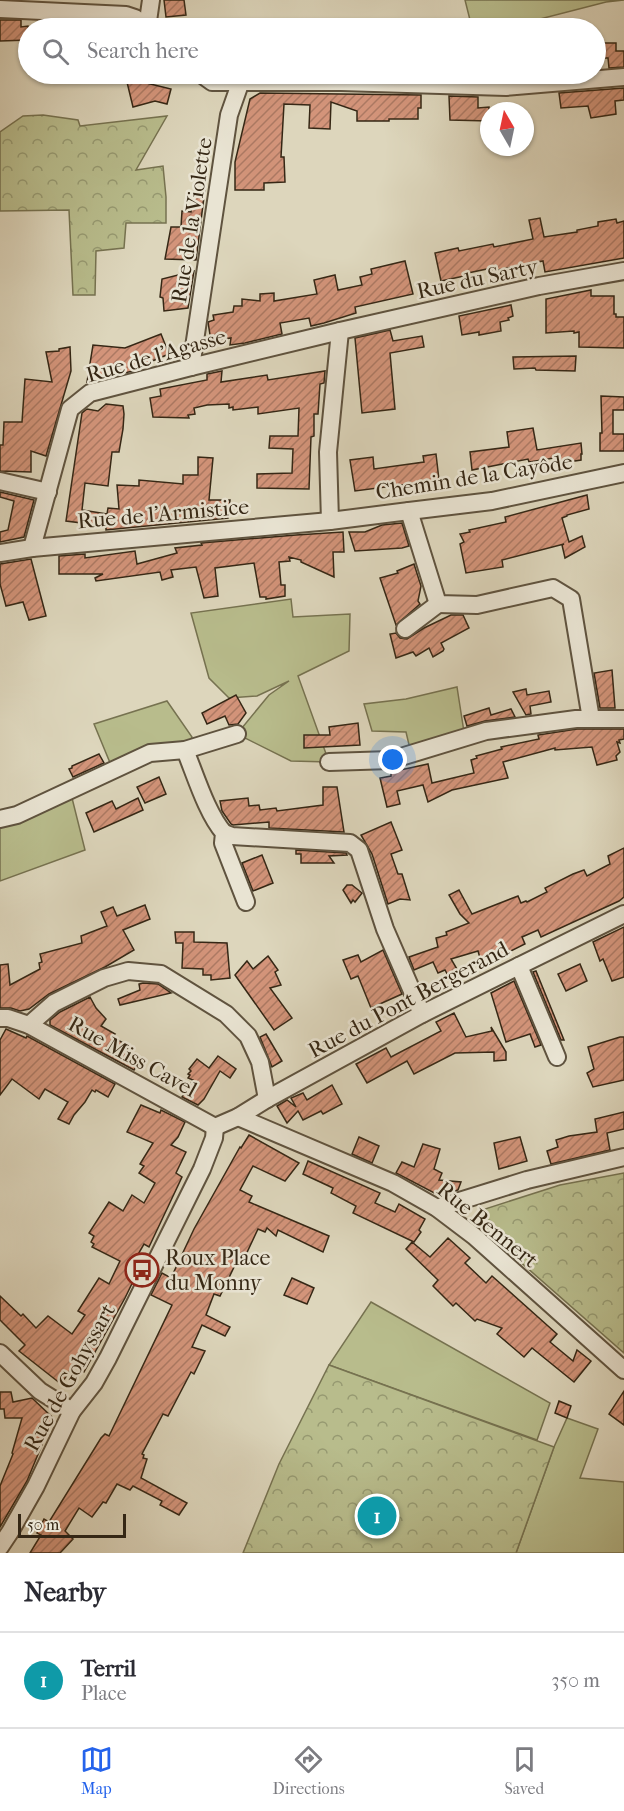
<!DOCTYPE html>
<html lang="en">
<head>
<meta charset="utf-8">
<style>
  body { margin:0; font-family:"IM FELL French Canon",serif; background:#f7f7f7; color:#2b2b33 }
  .compass { position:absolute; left:480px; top:102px; width:54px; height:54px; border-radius:50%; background:#fff; box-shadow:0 2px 4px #0004; rotate:351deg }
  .scale { position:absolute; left:18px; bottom:15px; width:108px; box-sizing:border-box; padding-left:6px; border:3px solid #352715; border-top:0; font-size:16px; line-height:21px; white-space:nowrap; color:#352715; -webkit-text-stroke:4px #e9e4d3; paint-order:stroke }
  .you { position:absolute; left:393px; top:760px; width:21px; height:21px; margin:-15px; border:4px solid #fff; border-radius:50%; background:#1a73e8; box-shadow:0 0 0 9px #1a73e833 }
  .badge { display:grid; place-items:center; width:39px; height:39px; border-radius:50%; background:#2563eb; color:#fff; font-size:20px; font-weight:700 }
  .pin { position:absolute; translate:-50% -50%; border:3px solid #fff; box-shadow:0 2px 6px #0006 }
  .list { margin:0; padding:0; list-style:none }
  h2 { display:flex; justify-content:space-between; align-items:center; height:78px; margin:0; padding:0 24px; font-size:26px }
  h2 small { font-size:20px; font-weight:400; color:#7c7c81 }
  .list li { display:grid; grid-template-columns:39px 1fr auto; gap:18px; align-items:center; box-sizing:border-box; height:96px; padding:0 24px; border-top:2px solid #e1e1e2 }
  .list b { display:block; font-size:22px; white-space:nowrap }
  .list p { margin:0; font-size:20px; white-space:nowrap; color:#7c7c81 }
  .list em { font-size:20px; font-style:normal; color:#7c7c81 }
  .icon { flex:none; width:33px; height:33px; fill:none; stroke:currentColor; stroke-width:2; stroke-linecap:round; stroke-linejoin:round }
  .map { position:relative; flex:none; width:624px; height:1553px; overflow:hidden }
  .search { position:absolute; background:#fff; box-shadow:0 2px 4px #0004; left:18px; right:18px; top:18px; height:66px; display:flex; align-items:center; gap:15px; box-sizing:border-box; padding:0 21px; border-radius:33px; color:#7c7c81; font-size:22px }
  .sheet { height:174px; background:#fff }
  nav { display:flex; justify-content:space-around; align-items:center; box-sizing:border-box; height:84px; border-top:2px solid #e1e1e2; background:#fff; font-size:16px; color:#7c7c81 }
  nav a { display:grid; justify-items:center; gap:3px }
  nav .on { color:#2563eb }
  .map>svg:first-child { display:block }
  .green { fill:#b8bc8c; stroke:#767250; stroke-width:1.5 }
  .forest { fill:url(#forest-crowns); stroke:#767250; stroke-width:1.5 }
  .building { fill:url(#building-hatch); stroke:#352715; stroke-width:1.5 }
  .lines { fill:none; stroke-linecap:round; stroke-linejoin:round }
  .minor-casing { stroke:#5f533f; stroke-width:20 }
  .minor { stroke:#e9e4d3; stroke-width:16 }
  .labels { text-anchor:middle; stroke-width:5; stroke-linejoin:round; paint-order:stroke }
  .street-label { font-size:22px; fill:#352715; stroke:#e9e4d3 }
  .poi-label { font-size:22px; fill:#352715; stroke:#e9e4d3; text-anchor:start }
</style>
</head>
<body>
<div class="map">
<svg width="624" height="1553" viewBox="0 0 624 1553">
  <defs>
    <pattern id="forest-crowns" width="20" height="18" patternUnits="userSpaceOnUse" patternTransform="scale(1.5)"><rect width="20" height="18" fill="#b8bc8c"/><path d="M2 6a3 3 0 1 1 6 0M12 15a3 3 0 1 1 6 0" fill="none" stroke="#969971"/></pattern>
    <pattern id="building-hatch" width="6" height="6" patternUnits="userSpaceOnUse" patternTransform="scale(1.5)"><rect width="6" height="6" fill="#d3947a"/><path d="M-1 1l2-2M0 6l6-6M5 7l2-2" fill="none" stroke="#ac7963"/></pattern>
  </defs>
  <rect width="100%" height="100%" fill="#ddd6bc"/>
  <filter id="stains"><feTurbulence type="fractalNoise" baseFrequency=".00333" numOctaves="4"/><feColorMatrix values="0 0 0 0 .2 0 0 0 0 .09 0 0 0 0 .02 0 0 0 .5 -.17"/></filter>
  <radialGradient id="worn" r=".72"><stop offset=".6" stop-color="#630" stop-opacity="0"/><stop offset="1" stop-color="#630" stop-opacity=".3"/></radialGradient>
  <!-- green -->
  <g class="green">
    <polygon points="465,0 624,0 606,2 505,28 472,28"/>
    <polygon points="291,599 293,617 350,614 349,651 298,676 329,762 291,761 237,734 269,695 289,681 257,696 229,698 209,678 191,613"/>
    <polygon points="457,687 464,732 410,749 406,732 372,731 364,704 406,699"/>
    <polygon points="167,701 192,737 185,750 113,770 94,724"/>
    <polygon points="70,790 85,850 0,881 0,817"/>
    <polygon points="371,1302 550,1403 537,1440 329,1365"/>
    <polygon points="567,1418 598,1429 580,1478 624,1482 624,1553 516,1553 554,1447"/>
  </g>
  <!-- forest -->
  <g class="forest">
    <polygon points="43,115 78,120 80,126 167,116 136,170 163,166 166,197 166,223 126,223 124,248 96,251 95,295 73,295 69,210 0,211 0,132 23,116"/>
    <polygon points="624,1173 624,1353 484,1230 483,1215 485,1209 560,1185"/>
    <polygon points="329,1365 554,1447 516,1553 243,1553 279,1464"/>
  </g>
  <!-- building -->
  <g class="building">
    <polygon points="164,0 184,0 186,15 166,17"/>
    <polygon points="0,20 21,20 21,27 28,26 28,40 0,41"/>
    <polygon points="601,43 616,43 616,51 624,51 624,67 609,68 608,58 603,58"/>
    <polygon points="126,78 171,89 167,104 155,101 133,107"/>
    <polygon points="624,88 624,100 615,101 616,114 591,118 588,106 561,108 559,93"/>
    <polygon points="260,93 421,95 421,108 418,108 418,119 389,119 389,121 357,121 357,111 331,102 330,129 309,128 310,105 284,104 281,157 284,157 285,182 264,183 264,190 235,190 235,162 250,99"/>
    <polygon points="449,96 478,97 478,108 489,107 489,121 450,120"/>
    <polygon points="194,188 205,189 196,260 165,259 171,227 181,227 182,211 191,212"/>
    <polygon points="540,218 544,237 577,232 577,230 598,226 598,222 616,219 617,223 624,221 624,258 545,272 543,261 487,272 487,269 463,274 464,276 441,281 435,253 458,248 459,251 493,244 494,247 533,239 529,220"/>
    <polygon points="405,261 413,294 355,307 356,313 324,323 311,326 309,318 280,323 282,334 245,343 230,345 231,338 211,341 208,322 214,320 213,315 233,312 234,306 242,306 242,299 260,301 260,294 274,293 274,301 317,294 314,280 335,275 338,290 362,285 360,277 372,274 371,269"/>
    <polygon points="194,271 188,308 164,311 163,298 160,297 162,279"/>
    <polygon points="591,290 591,296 614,296 614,314 616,314 616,317 624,317 624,348 579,347 579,332 574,333 574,331 546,333 546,299"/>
    <polygon points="511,305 513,316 508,318 509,320 500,322 501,331 479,335 479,332 462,335 459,316"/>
    <polygon points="390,330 393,341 422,336 424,347 390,353 395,409 362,413 355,338"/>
    <polygon points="161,334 169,354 133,369 133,371 87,382 93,345 125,348"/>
    <polygon points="70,347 71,371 46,456 31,451 31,472 0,471 0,445 3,445 4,422 22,422 25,379 52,382 46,352 59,351 59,349"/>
    <polygon points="576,356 575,371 536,370 535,368 514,369 513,357"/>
    <polygon points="222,371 221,382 267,375 268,380 325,371 324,383 320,384 318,414 314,414 314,436 311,437 309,489 257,488 257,474 292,473 293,449 269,448 270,436 298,436 299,408 258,414 258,407 233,410 233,407 229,408 229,404 207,405 194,408 195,414 188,415 189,418 153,417 150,398 161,396 160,389 207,380 207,374"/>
    <polygon points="601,396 624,397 624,410 613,410 613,434 624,434 624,451 600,451 600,433 602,433"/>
    <polygon points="106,404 123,406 124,414 123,429 119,452 112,452 108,486 85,483 82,510 107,514 108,508 119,509 117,485 139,486 139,480 183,484 183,475 198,475 198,457 213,458 209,500 230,500 228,518 106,530 106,526 66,521 82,413 87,409 98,411"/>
    <polygon points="533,428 537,450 581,443 582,454 581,454 581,460 555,464 554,458 529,462 528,459 472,470 470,452 509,447 507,432"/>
    <polygon points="436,454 439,480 355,491 350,460 373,457 374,469 424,462 423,456"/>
    <polygon points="0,492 34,500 24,537 0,542 0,532 8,530 14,501 0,497"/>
    <polygon points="587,495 589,509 567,515 567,516 562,518 569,542 582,536 585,547 565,558 562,545 564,544 502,560 503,567 466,573 460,544 464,542 460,534 470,532 469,530 506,522 505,517"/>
    <polygon points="402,523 409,546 402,548 355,551 349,532 365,532 382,525"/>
    <polygon points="343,532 344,552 333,552 334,577 301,562 301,560 289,557 290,561 279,562 281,585 285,585 285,596 266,599 266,597 260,597 254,563 215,568 218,596 204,598 196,567 171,570 173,577 162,580 160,572 96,581 95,578 103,574 59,574 59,556 85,554 85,558 135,551 137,564 177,553 175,548 202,545 201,543 296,535"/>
    <polygon points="31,559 46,616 29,620 23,602 6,606 0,584 0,564"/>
    <polygon points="414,564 421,586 418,601 420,604 396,625 380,578 398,573 397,571"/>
    <polygon points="451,615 463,615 469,628 441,643 444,649 443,651 433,657 429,648 416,656 413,652 396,658 390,634 396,633 400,638 407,639 424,628"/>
    <polygon points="612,670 615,708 600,708 594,673"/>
    <polygon points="526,689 527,695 549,691 551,702 530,706 531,714 526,715 513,692"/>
    <polygon points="236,695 246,713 238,724 229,725 225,716 207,724 202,713"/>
    <polygon points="489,708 491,715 511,709 515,717 485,721 467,726 464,716"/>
    <polygon points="358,723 360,745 304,748 304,735 330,735 329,727"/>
    <polygon points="577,729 624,729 624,739 619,740 620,743 617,742 620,752 616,756 617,760 597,765 592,747 555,750 555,748 503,762 508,778 452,790 428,802 423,785 397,791 400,804 387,807 380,778 391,776 391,772 428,764 432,783 474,773 471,760 477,758 476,756 502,749 501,747 539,739 538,735"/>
    <polygon points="99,754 104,763 73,777 69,769 72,768 72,766"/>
    <polygon points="159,777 166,794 145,803 137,787"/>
    <polygon points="323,787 337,787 344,832 269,828 269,822 233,825 231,824 222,811 220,801 248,798 249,806 259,805 260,810 276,808 277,811 323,805"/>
    <polygon points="138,798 143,810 94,832 86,813 112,801 116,809"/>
    <polygon points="391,822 402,850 391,854 398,874 402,874 410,900 400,899 388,904 372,854 361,835"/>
    <polygon points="624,848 624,897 619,901 541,937 538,930 522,937 525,944 482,965 478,951 451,959 461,976 451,981 445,970 438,973 433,962 414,970 409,957 438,947 436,938 447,935 446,932 469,923 460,914 449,895 459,890 472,914 518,896 521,903 526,901 527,902 547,892 545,888 573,874 584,870 587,876 610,864 608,856"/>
    <polygon points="296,850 346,853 347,855 329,856 334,863 301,863 301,854 296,854"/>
    <polygon points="262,855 273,883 253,891 242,863"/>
    <polygon points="347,885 352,885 362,893 355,902 353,900 351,903 343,890"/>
    <polygon points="145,905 150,919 123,930 134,950 105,967 49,994 29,1009 20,1011 11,1008 0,1008 0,965 8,964 10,985 40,969 39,963 42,962 40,954 82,943 81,936 107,926 101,912 113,907 117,916"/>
    <polygon points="624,927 624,977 612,981 603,959 600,961 593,942"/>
    <polygon points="175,932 194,932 194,942 227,943 230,978 211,980 211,975 203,975 203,969 182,968 183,943 176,943"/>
    <polygon points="383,950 402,994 371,1008 358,976 351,979 343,960 358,955 361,962"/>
    <polygon points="268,956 278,970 275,972 281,985 270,988 292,1018 274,1030 235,975 247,961 253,969"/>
    <polygon points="580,964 587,981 566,991 558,974"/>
    <polygon points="536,971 564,1040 561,1040 533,972"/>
    <polygon points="514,981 541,1045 535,1047 530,1034 506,1042 491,993"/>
    <polygon points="143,983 158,984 171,993 120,1005 118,999 140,990 139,984"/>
    <polygon points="90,997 96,1008 106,1019 101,1026 115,1034 112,1037 129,1046 126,1051 140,1061 134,1070 50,1025 50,1020 60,1012"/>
    <polygon points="454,1013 466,1037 492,1031 491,1027 506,1052 506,1060 494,1061 494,1052 455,1053 414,1074 407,1061 367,1083 356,1064 386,1048 391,1057 441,1031 436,1022"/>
    <polygon points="6,1029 26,1038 27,1036 115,1084 108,1097 96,1090 95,1092 92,1090 85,1102 74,1115 69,1124 58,1119 68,1102 45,1089 39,1099 12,1079 0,1095 0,1040"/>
    <polygon points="266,1034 282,1061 272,1067 260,1037"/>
    <polygon points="620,1037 624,1037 624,1080 593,1087 587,1073 594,1069 588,1047"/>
    <polygon points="218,1056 236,1069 230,1078 220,1071 204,1099 198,1105 182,1097 193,1080 188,1078 190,1075 188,1074 191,1071 189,1069 197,1059 209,1068"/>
    <polygon points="332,1085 342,1104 323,1114 321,1111 303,1120 298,1111 287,1123 277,1106 287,1100 296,1107 291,1098 303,1093 307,1100"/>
    <polygon points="141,1105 160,1113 161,1110 185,1122 178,1137 171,1145 186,1152 176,1173 182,1177 149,1247 144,1244 133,1263 140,1267 125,1298 84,1372 74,1365 61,1384 19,1351 25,1345 0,1320 0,1296 21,1316 23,1314 36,1328 48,1316 72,1334 85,1315 78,1311 99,1278 109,1284 120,1261 92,1247 94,1244 91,1242 94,1236 89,1233 109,1202 123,1211 132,1195 144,1203 155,1183 139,1173 144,1166 140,1164 153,1143 127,1132"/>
    <polygon points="624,1112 624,1129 607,1133 610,1150 551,1164 547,1151 558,1147 556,1140 569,1136 597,1132 595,1119"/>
    <polygon points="249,1135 299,1163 285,1181 253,1166 240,1190 252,1196 249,1202 329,1236 323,1252 278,1230 276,1236 267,1228 265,1232 258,1229 242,1263 237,1261 220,1296 214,1294 206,1315 230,1327 225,1336 202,1325 192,1347 205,1351 194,1374 191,1372 168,1416 163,1414 142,1454 144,1455 143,1458 147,1459 141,1478 187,1503 179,1515 160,1505 162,1501 133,1486 130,1490 117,1484 106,1503 103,1502 92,1517 79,1508 65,1531 73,1539 60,1553 30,1553 41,1535 37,1533 44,1519 49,1522 101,1438 105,1434 109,1436 172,1305 151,1295 162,1273 171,1278 194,1229 240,1147 241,1148"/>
    <polygon points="359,1137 379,1146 372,1163 352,1154"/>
    <polygon points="520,1137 527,1161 499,1169 494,1143"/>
    <polygon points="423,1144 440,1149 434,1169 442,1173 439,1180 461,1182 458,1190 440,1196 396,1173 402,1162 414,1167"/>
    <polygon points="308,1161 380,1193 375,1203 395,1212 399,1204 425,1219 419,1230 421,1232 414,1242 353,1213 356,1206 331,1193 333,1188 303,1174"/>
    <polygon points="448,1238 470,1258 465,1263 486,1283 492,1276 557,1334 550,1342 573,1361 577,1350 591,1361 574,1382 532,1348 524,1357 497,1334 502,1328 477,1319 475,1321 456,1303 453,1306 433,1286 438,1280 406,1249 412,1242 430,1257"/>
    <polygon points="292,1278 314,1288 307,1304 284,1295"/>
    <polygon points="624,1391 624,1425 609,1414"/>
    <polygon points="0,1392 11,1392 13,1402 32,1398 53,1418 27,1481 0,1527 0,1486 13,1454 12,1453 22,1418 5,1418 4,1409 0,1409"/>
    <polygon points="559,1401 571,1406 567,1418 555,1413"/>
  </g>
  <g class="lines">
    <!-- minor casing -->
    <g class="minor-casing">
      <g id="minor">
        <polyline points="0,9 126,15 135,18 147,28"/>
        <polyline points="147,28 151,0"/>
        <polyline points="201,74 212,82 341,82 506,87 624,77"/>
        <polyline points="191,367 229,115 241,81"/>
        <polyline points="0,481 48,492"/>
        <polyline points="409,511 438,604 477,605 553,588 571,599 591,719"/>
        <polyline points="330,521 328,452 340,331"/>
        <polyline points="32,548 70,409 90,393 191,367 340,331 539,286 624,271"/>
        <polyline points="0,553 32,548 330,521 409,511 492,501 624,473"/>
        <polyline points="405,629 438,604"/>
        <path d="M185 750C195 774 207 814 224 833L223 843 246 902"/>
        <polyline points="329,762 391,760 486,731 576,719 624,719"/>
        <polyline points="0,819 17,815 150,753 185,750 237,734"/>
        <polyline points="224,833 232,836 350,843 359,850 385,929 422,1014"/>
        <polyline points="519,966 557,1057"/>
        <polyline points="0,1018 8,1018 29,1025 215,1127"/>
        <polyline points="29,1025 54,1003 104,978 128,971 161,974 226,1014 248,1036 260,1062 267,1099"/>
        <polyline points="238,1117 393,1183 437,1208 474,1236 624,1370"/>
        <polyline points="215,1127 238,1117 267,1099 422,1014 624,914"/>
        <polyline points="437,1208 527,1180 624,1157"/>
        <polyline points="0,1353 40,1391 72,1411"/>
        <polyline points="0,1547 10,1532 36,1486 72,1411 94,1383 108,1358 202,1169 214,1138 215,1127"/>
      </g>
    </g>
    <!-- minor -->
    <use href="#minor" class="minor"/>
  </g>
  <!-- icons -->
  <defs>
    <g id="bus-ring" transform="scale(1.725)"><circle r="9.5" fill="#e9e4d3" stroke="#8f2418" stroke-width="1.5"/><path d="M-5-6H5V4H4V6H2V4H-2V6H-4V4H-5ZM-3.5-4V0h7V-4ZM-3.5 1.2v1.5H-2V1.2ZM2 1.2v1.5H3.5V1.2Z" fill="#8f2418"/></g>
  </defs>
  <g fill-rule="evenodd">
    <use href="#bus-ring" x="142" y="1270"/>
  </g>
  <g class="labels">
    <!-- street labels -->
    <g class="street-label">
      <text transform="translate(191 220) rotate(-81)" y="8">Rue de la Violette</text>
      <text transform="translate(477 278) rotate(-12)" y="8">Rue du Sarty</text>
      <text transform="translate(156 355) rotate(-16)" y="8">Rue de l'Agasse</text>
      <text transform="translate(474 476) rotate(-9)" y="8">Chemin de la Cayôde</text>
      <text transform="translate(163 513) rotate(-5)" y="8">Rue de l'Armistice</text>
      <text transform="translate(408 999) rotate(-28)" y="8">Rue du Pont Bergerand</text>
      <text transform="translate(133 1056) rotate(29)" y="8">Rue Miss Cavel</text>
      <text transform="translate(488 1224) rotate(39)" y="8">Rue Bennert</text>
      <text transform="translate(69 1377) rotate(-61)" y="8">Rue de Gohyssart</text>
    </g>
    <!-- poi labels -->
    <g class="poi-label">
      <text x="165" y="1265">Roux Place<tspan x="165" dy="25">du Monny</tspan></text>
    </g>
  </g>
  <rect width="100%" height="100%" filter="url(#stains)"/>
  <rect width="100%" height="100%" fill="url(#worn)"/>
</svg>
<svg class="compass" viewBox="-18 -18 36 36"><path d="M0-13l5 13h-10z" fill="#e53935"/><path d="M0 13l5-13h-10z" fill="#7c7c81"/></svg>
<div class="scale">50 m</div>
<div class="you"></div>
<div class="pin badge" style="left:377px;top:1516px;background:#0f9aa8">1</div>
<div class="search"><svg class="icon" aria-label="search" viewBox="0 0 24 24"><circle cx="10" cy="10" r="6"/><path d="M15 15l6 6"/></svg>Search here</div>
</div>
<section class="sheet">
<h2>Nearby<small></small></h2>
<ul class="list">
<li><span class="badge" style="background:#0f9aa8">1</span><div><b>Terril</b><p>Place</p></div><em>350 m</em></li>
</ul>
</section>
<nav>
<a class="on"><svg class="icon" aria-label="map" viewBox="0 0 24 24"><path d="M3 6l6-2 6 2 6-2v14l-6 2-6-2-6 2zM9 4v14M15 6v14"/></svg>Map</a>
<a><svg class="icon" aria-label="directions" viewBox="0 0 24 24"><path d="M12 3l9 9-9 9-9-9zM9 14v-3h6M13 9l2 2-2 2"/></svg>Directions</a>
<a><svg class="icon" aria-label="saved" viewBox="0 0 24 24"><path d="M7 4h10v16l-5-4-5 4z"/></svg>Saved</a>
</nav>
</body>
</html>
